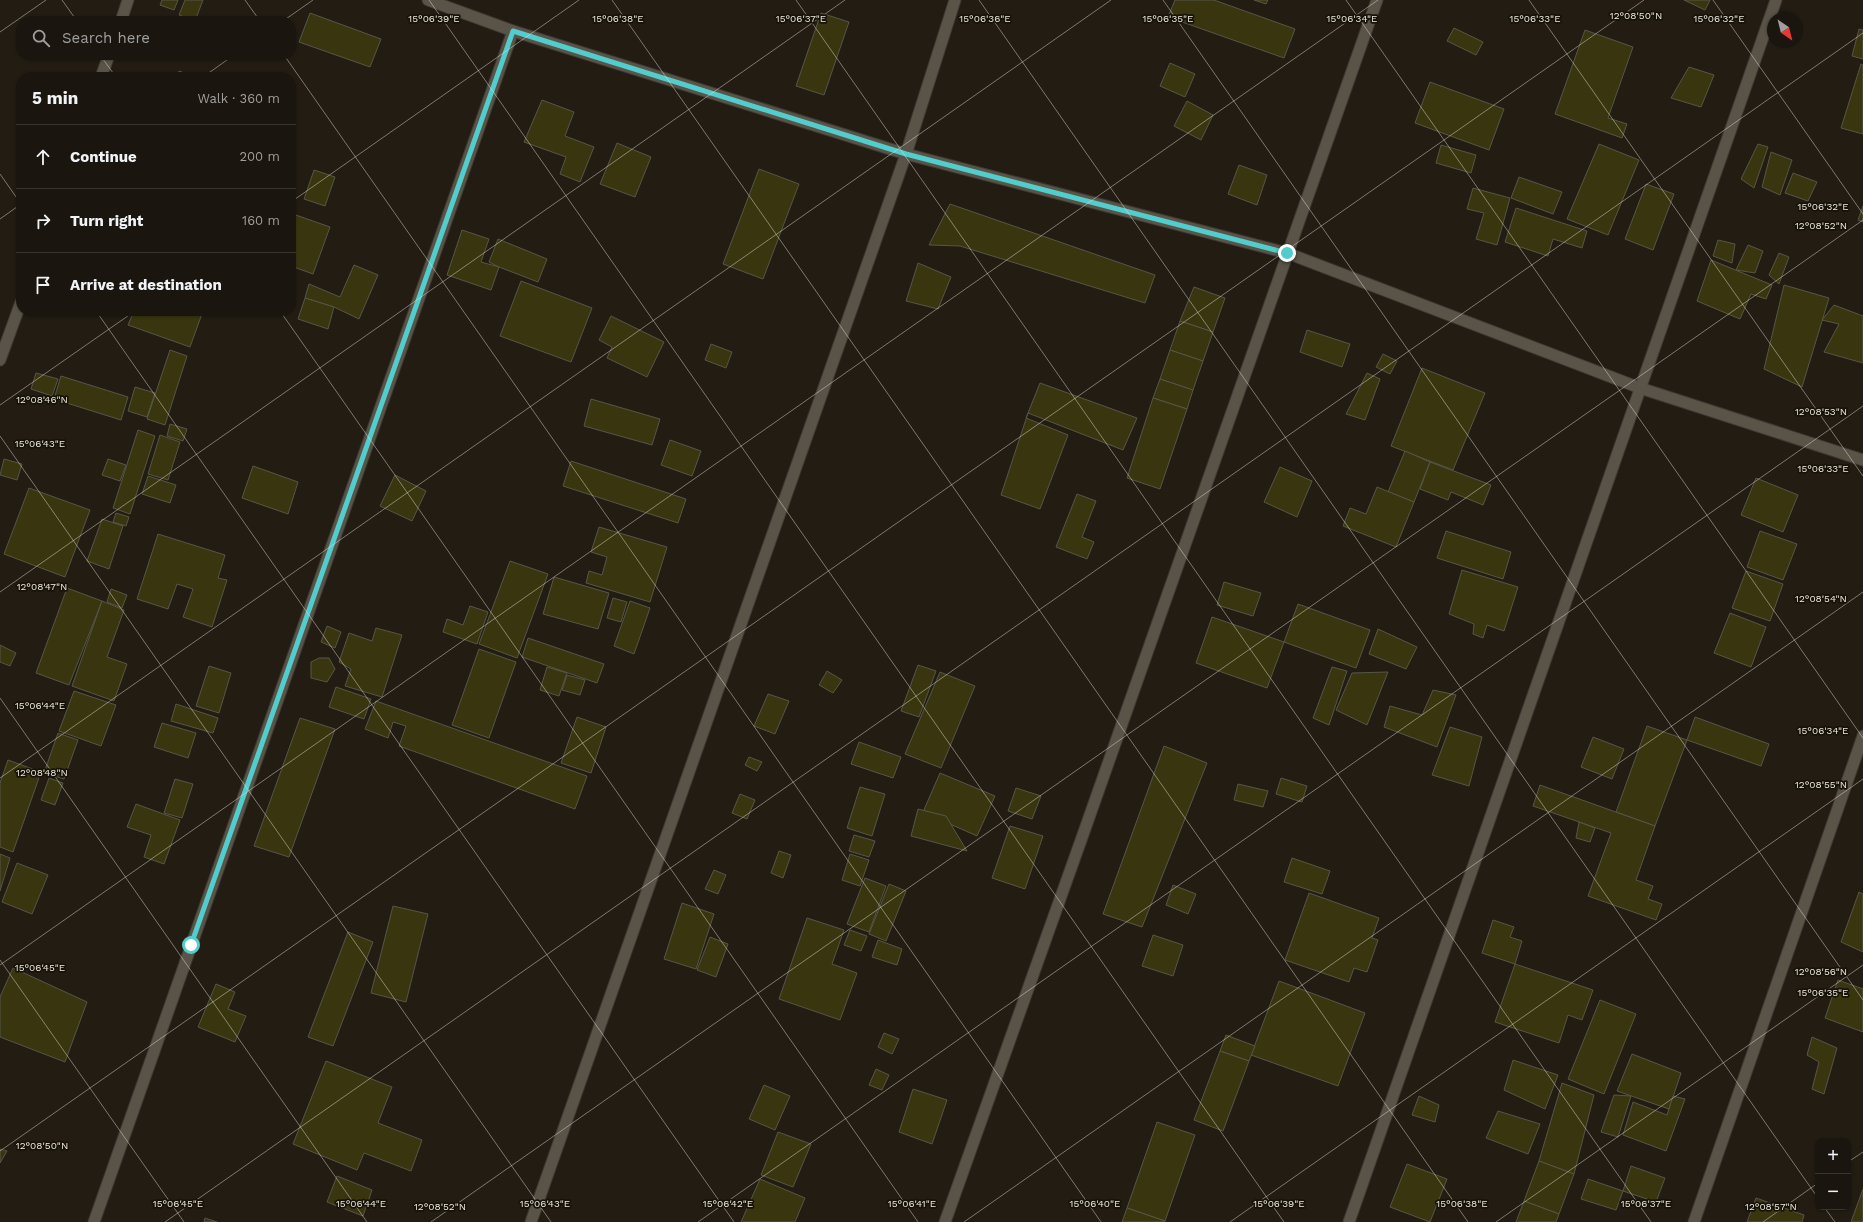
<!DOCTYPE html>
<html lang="en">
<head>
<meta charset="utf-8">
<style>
  body { margin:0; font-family:"Work Sans",sans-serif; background:#27221c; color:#f1f3f6 }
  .controls { position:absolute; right:12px; bottom:12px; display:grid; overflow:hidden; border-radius:8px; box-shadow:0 1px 3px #0004 }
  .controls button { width:36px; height:36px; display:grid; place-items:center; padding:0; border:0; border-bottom:1px solid #38342e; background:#1a150e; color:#f1f3f6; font:20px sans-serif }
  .compass { position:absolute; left:1767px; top:12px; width:36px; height:36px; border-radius:50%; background:#1a150e; box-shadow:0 1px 3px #0004; rotate:145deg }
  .stop { position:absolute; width:12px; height:12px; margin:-9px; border:3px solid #52cdcd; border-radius:50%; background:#fff }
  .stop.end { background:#52cdcd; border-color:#fff; box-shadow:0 1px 4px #0008 }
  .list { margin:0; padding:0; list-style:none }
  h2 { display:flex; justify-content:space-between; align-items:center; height:52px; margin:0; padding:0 16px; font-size:17px }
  h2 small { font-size:13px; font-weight:400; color:#9f9f9e }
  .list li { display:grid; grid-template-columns:26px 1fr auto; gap:12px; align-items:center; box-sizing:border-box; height:64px; padding:0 16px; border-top:1px solid #38342e }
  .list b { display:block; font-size:15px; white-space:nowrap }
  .list em { font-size:13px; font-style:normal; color:#9f9f9e }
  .icon { flex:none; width:22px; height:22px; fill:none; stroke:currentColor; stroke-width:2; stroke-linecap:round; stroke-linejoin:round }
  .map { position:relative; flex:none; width:1863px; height:1222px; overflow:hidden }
  .search { position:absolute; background:#1a150e; box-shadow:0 1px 3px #0004; left:16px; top:16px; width:280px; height:44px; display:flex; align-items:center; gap:10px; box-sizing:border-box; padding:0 14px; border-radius:16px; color:#9f9f9e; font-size:15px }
  .panel { position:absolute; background:#1a150e; box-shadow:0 1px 3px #0004; left:16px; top:72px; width:280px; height:244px; border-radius:16px }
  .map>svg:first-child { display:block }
  .building { fill:#39360f; stroke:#565648 }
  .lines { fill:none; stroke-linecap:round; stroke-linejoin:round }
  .minor-casing { stroke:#3d3932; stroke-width:13 }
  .minor { stroke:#5a5448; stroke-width:11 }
  .route { stroke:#52cdcd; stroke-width:5 }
  .ticks { fill:none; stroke:#ede9e2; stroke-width:1; stroke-opacity:0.45 }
  .ticks-label { font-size:10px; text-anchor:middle; fill:#ede9e2; stroke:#181309; stroke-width:3.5; stroke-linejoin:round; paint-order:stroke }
</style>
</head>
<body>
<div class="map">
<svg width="1863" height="1222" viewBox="0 0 1863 1222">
  <rect width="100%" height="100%" fill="#221c12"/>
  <!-- building -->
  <g class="building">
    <polygon points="162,0 178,0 174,10 160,5"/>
    <polygon points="185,0 203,0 195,21 179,15"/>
    <polygon points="1175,0 1214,0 1295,29 1284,58 1168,17"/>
    <polygon points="1254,0 1268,0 1266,4"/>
    <polygon points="1684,0 1710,0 1705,10"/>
    <polygon points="310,13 381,39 370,67 299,42"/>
    <polygon points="821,13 849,22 824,95 796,86"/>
    <polygon points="1454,28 1483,42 1476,55 1447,41"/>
    <polygon points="1859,29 1863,30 1863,59 1852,56"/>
    <polygon points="1585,30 1633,47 1608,118 1627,124 1622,138 1555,114"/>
    <polygon points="1170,63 1195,74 1185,97 1160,86"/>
    <polygon points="1861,64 1863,65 1863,134 1841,128"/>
    <polygon points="1689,67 1714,75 1701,107 1671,98"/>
    <polygon points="179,71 195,77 177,77"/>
    <polygon points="1430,82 1504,109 1489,150 1415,123"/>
    <polygon points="542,100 574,112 565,136 594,147 580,182 560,174 566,157 524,142"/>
    <polygon points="1187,101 1213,115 1201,140 1174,126"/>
    <polygon points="617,143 651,157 635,197 600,184"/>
    <polygon points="1599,144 1639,160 1608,235 1567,219"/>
    <polygon points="1758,144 1768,147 1754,188 1741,179"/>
    <polygon points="1441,145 1476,155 1471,173 1436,163"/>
    <polygon points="1771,152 1792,160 1780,195 1762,187"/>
    <polygon points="1239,165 1267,175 1257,205 1228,194"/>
    <polygon points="759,169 799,184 763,279 723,264"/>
    <polygon points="314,170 335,177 325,206 304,199"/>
    <polygon points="1793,173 1817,182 1808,201 1785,193"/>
    <polygon points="1519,177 1562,192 1553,214 1511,198"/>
    <polygon points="1646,184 1674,194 1653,250 1625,239"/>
    <polygon points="1473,188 1510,198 1497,245 1476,239 1484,213 1467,209"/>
    <polygon points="950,204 1155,275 1145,303 960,246 929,245"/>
    <polygon points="1863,206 1863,222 1858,220"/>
    <polygon points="1516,208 1587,231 1582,248 1553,239 1548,256 1505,242"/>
    <polygon points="293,214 330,227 313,274 291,266 291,221"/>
    <polygon points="462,230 489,239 481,262 499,267 491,290 447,275"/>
    <polygon points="498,239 547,259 538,282 499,267 489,262"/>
    <polygon points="1718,240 1735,244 1732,263 1713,256"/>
    <polygon points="1748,245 1763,251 1755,273 1736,270"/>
    <polygon points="1779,253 1789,257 1779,284 1769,275"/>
    <polygon points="1711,260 1772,285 1766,299 1751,294 1740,319 1697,301"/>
    <polygon points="918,263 951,277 938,309 906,301"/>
    <polygon points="354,265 378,275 359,319 334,307 305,298 309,284 340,297"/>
    <polygon points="521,281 592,308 571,362 500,336"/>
    <polygon points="1784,285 1829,298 1802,387 1764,369"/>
    <polygon points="1194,287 1225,298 1213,332 1180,321"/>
    <polygon points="305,298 334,307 328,329 298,319"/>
    <polygon points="1834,305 1863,316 1863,363 1824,352 1839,324 1822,320"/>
    <polygon points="134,311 203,311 190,347 128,325"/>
    <polygon points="611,316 664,342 647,377 607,358 612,347 599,340"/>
    <polygon points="1180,321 1213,332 1203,361 1170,350"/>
    <polygon points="1307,330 1350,344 1342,367 1300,352"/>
    <polygon points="711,344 732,352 726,368 705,360"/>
    <polygon points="170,350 187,356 165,425 147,419"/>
    <polygon points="1170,350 1203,361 1193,390 1160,379"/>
    <polygon points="1383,354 1397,361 1390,374 1376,367"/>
    <polygon points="1422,368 1485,393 1453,470 1391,446"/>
    <polygon points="36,373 58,379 52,396 31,389"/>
    <polygon points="1367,373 1380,379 1365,420 1346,414"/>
    <polygon points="61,376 128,397 121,420 54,399"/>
    <polygon points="1160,379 1193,390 1187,409 1153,398"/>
    <polygon points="1040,383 1137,418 1123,450 1028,413"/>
    <polygon points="135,387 155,393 147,417 128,411"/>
    <polygon points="1153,398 1187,409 1160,489 1127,478"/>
    <polygon points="591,399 660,419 652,445 584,426"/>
    <polygon points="1028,413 1026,418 1068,435 1040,509 1001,495"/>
    <polygon points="170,424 187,429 183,441 167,436"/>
    <polygon points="138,430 155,436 130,514 113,508"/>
    <polygon points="160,435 180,442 168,480 148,474"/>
    <polygon points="670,440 701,451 692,476 661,465"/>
    <polygon points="1405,451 1430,462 1414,502 1388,492"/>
    <polygon points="4,459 22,464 17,480 0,475"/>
    <polygon points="108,459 126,465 120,481 102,475"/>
    <polygon points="571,461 686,499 678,523 563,486"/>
    <polygon points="1430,462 1491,485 1483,505 1451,492 1448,500 1420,489"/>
    <polygon points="253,466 298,482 288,514 242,498"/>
    <polygon points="1280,467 1312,481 1297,517 1264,502"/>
    <polygon points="395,475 426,491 412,521 380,506"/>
    <polygon points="148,476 176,485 170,503 142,494"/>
    <polygon points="1756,478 1798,495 1783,532 1741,515"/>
    <polygon points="1377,487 1414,502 1396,547 1343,526 1350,508 1366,514"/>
    <polygon points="29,488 90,510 65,577 4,554"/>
    <polygon points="1077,494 1096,501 1082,537 1094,542 1087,559 1056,547"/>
    <polygon points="116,513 129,517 126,526 113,522"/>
    <polygon points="102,519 123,526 109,569 87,561"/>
    <polygon points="599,527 667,547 650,602 586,583 589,571 602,575 607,557 591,552"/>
    <polygon points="1446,531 1511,552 1503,579 1437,558"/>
    <polygon points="1760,531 1797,544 1783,580 1747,567"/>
    <polygon points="158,534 225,555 218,578 227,580 212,627 183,617 193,589 177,584 168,609 137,599"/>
    <polygon points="510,561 548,574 517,658 479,644"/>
    <polygon points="1462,570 1518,587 1504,631 1487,625 1483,638 1473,634 1474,624 1449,614"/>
    <polygon points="1746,571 1783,584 1770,621 1732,608"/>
    <polygon points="554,577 609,593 598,629 543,614"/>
    <polygon points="1224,582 1261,593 1253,616 1217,605"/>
    <polygon points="67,588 102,601 69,685 36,673"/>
    <polygon points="111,589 127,595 122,608 107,602"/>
    <polygon points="613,598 627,602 621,622 607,618"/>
    <polygon points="102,601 124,610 107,657 127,664 114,701 72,686"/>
    <polygon points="630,601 650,608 634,654 614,646"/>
    <polygon points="1298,604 1370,630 1356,668 1284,642"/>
    <polygon points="470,606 488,612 477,644 443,632 447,619 463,625"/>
    <polygon points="1730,613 1766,627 1751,667 1714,653"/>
    <polygon points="1212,617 1284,642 1267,688 1196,663"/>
    <polygon points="327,626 341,632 335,648 321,642"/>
    <polygon points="376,628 402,635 382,697 345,686 351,669 339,662 349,633 372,641"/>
    <polygon points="1378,629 1417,647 1406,669 1369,654"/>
    <polygon points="528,638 604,664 597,683 522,657"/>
    <polygon points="0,645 16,653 10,666 0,662"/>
    <polygon points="479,649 516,662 489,738 452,725"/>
    <polygon points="319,658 329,658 335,669 327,682 311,678 311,662"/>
    <polygon points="918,665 936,671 919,717 901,711"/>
    <polygon points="209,666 231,673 219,713 196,706"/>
    <polygon points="547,667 567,673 559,696 540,690"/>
    <polygon points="1332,667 1347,671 1329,725 1313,718"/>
    <polygon points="827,671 842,680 833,693 819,685"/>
    <polygon points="940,672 975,686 941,768 905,754"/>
    <polygon points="1388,672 1367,725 1336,710 1352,673"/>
    <polygon points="567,675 585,680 580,695 562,690"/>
    <polygon points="336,687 371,699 364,719 329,707"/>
    <polygon points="1433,690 1456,695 1437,747 1384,727 1390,706 1422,715"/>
    <polygon points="74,691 116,705 101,746 59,731"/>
    <polygon points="768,694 789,701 775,734 754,726"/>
    <polygon points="376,701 587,776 575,809 399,746 406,726 393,722 388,738 365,729"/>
    <polygon points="176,704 218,718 213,733 171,721"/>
    <polygon points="577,717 606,727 591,773 561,763"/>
    <polygon points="1695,717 1769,744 1761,766 1687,740"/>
    <polygon points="300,718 335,729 289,857 254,846"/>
    <polygon points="162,723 196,733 188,758 154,747"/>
    <polygon points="1647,726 1687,740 1655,826 1616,812"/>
    <polygon points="1450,727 1482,737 1469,786 1432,775"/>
    <polygon points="58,733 78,740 64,779 44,773"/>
    <polygon points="1593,737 1624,749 1612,779 1581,767"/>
    <polygon points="859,742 901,757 893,778 851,764"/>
    <polygon points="1164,746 1207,763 1142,927 1103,914"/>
    <polygon points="749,757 762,762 757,771 745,765"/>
    <polygon points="8,760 41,772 13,852 0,847 0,783"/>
    <polygon points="940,773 995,796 977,836 923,812"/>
    <polygon points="49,778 63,783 55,805 41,800"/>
    <polygon points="1281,778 1307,786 1302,802 1276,794"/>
    <polygon points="175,779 193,784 182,818 164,813"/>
    <polygon points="1238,784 1268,791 1263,807 1234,800"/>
    <polygon points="1540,785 1655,826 1636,880 1653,886 1648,899 1662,904 1656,920 1588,896 1611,833 1533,806"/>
    <polygon points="860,787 885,794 872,836 847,828"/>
    <polygon points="1016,788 1041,796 1032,819 1008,811"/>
    <polygon points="740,794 755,800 747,819 732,813"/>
    <polygon points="136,804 180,820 164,864 144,857 151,835 127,827"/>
    <polygon points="918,809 946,816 967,851 911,836"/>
    <polygon points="1579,822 1595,828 1590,842 1576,838"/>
    <polygon points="1010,826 1043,836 1025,889 992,878"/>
    <polygon points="854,835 875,841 869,857 849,851"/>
    <polygon points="779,851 791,855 783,878 771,873"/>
    <polygon points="0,854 10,858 0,891"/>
    <polygon points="850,854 869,860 860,886 842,880"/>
    <polygon points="1292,858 1330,871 1322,894 1284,882"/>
    <polygon points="17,863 48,875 32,914 2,902"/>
    <polygon points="714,870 726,875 718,894 705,889"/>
    <polygon points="865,878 886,886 869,932 847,924"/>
    <polygon points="889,884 906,891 886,941 869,934"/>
    <polygon points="1173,885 1196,894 1188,914 1166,905"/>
    <polygon points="1859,892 1863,894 1863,952 1841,942"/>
    <polygon points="1309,893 1379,918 1372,938 1378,940 1367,972 1354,968 1349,982 1285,960"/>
    <polygon points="682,903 714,914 696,969 664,959"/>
    <polygon points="393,906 428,914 406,1002 371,993"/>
    <polygon points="807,918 844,930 832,964 857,973 840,1020 779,999"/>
    <polygon points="1493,920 1514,927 1510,937 1522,941 1515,964 1482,953"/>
    <polygon points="850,930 867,936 861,951 844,945"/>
    <polygon points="348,932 373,942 333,1046 308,1037"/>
    <polygon points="1153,935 1183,945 1173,976 1142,966"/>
    <polygon points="710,937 728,944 716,977 697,970"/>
    <polygon points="878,940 902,949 897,965 872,957"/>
    <polygon points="1515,964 1593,990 1582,1020 1568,1015 1559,1043 1495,1022"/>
    <polygon points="13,968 87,1002 65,1062 0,1037 0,997"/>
    <polygon points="1838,980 1863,989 1863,1032 1825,1018"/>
    <polygon points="1279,981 1365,1013 1338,1086 1251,1055"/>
    <polygon points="216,984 235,992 228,1009 246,1016 235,1042 198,1027"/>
    <polygon points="1600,1000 1636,1014 1604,1094 1568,1079"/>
    <polygon points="884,1033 899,1039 892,1054 878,1047"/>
    <polygon points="1226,1035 1255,1046 1249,1061 1220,1051"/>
    <polygon points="1812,1037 1837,1048 1824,1094 1812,1089 1819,1062 1807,1055"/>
    <polygon points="1220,1051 1249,1061 1223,1131 1194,1120"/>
    <polygon points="1632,1054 1681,1073 1669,1109 1617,1091"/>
    <polygon points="1513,1060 1558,1075 1545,1109 1504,1090"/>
    <polygon points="326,1061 392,1087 378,1123 422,1140 411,1171 364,1153 357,1170 293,1144"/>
    <polygon points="876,1069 889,1075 882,1090 869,1085"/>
    <polygon points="1562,1083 1594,1095 1574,1174 1539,1161"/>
    <polygon points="764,1085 790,1096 775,1130 749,1119"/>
    <polygon points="913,1089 947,1100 932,1144 899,1132"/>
    <polygon points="1614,1095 1631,1096 1618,1137 1601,1132"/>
    <polygon points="1419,1096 1439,1105 1435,1122 1412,1115"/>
    <polygon points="1673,1096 1685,1099 1666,1151 1623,1135 1633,1102 1667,1115"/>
    <polygon points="1498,1111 1540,1124 1528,1154 1486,1138"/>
    <polygon points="1157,1122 1195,1135 1165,1221 1127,1208"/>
    <polygon points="778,1132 811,1144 793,1187 761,1175"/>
    <polygon points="0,1149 7,1151 0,1163"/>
    <polygon points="1539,1161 1574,1174 1559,1214 1524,1201"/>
    <polygon points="1407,1164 1447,1179 1430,1222 1390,1207"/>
    <polygon points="1631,1166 1665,1178 1656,1202 1623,1191"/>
    <polygon points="337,1176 372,1190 363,1216 327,1202"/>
    <polygon points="760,1179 805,1198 795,1222 741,1222"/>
    <polygon points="1588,1179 1623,1191 1616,1210 1581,1199"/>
    <polygon points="1863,1189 1863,1222 1851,1222"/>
    <polygon points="1756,1198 1804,1215 1802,1222 1747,1222"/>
    <polygon points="1524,1201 1559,1214 1556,1222 1516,1222"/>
    <polygon points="1127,1208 1165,1221 1165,1222 1122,1222"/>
    <polygon points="205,1218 217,1222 204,1222"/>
  </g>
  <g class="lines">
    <!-- minor casing -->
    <g class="minor-casing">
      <g id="minor">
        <polyline points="428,0 513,31 906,154 1287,253 1640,388 1863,460"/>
        <polyline points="121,21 128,0"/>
        <polyline points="101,77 109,55"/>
        <polyline points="0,360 21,302"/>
        <polyline points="94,1222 513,31"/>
        <polyline points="531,1222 906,154 955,0"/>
        <polyline points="945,1222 1085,829 1377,0"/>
        <polyline points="1349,1222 1776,0"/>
        <polyline points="1694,1222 1863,736"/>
      </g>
    </g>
    <!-- minor -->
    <use href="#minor" class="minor"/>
  </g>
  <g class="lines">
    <!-- route -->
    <polyline class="route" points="191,945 513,31 906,154 1287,253"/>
  </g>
  <!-- ticks -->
  <path class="ticks" d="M62 0 77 21M245 0 260 21M429 0 1284 1222M612 0 1468 1222M796 0 1651 1222M979 0 1818 1198M1163 0 1863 1000M1346 0 1863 738M1529 0 1863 476M1713 0 1863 214M283 21 313 0M0 32 46 0M100 55 116 77M284 55 1101 1222M203 77 234 55M0 174 21 204M291 202 579 0M0 219 21 204M96 311 734 1222M280 311 918 1222M0 405 135 311M0 436 551 1222M0 592 845 0M0 698 367 1222M0 778 1111 0M0 960 184 1222M0 965 1378 0M0 1151 1644 0M1848 1162 1863 1152M1824 1207 1835 1222M165 1222 1863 33M431 1222 1863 220M698 1222 1863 406M964 1222 1863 592M1230 1222 1863 779M1496 1222 1863 965M1763 1222 1818 1183"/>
  <g class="ticks-label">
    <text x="1636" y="19">12°08'50"N</text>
    <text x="434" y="22">15°06'39"E</text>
    <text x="618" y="22">15°06'38"E</text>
    <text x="801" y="22">15°06'37"E</text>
    <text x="985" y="22">15°06'36"E</text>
    <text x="1352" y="22">15°06'34"E</text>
    <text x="1719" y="22">15°06'32"E</text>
    <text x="1168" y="22">15°06'35"E</text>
    <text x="1535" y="22">15°06'33"E</text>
    <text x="1823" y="210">15°06'32"E</text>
    <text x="1821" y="229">12°08'52"N</text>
    <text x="42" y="403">12°08'46"N</text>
    <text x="1821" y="415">12°08'53"N</text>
    <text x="40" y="447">15°06'43"E</text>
    <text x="1823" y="472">15°06'33"E</text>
    <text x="42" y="590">12°08'47"N</text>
    <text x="1821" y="602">12°08'54"N</text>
    <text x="40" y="709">15°06'44"E</text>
    <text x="1823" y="734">15°06'34"E</text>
    <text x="42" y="776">12°08'48"N</text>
    <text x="1821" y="788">12°08'55"N</text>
    <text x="40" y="971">15°06'45"E</text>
    <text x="1821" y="975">12°08'56"N</text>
    <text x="1823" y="996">15°06'35"E</text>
    <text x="42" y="1149">12°08'50"N</text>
    <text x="178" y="1207">15°06'45"E</text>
    <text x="361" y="1207">15°06'44"E</text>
    <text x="545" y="1207">15°06'43"E</text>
    <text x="728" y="1207">15°06'42"E</text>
    <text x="912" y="1207">15°06'41"E</text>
    <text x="1095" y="1207">15°06'40"E</text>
    <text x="1279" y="1207">15°06'39"E</text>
    <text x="1462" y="1207">15°06'38"E</text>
    <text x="1646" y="1207">15°06'37"E</text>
    <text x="440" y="1210">12°08'52"N</text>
    <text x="1771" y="1210">12°08'57"N</text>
  </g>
</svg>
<div class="controls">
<button>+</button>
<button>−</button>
</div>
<svg class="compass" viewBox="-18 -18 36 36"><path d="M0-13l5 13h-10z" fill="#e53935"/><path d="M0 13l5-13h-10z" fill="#9f9f9e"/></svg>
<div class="stop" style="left:191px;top:945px"></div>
<div class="stop end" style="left:1287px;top:253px"></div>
<div class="search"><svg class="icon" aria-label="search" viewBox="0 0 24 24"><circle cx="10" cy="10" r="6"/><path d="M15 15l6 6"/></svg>Search here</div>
<section class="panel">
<h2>5 min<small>Walk · 360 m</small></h2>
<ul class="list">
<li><svg class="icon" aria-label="ahead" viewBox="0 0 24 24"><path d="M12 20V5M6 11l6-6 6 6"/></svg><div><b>Continue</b></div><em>200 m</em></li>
<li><svg class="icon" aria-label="right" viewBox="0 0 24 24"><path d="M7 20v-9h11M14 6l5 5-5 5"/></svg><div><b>Turn right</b></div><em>160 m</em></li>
<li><svg class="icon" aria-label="arrive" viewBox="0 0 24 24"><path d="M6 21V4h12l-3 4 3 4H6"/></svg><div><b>Arrive at destination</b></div></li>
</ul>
</section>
</div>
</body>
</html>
